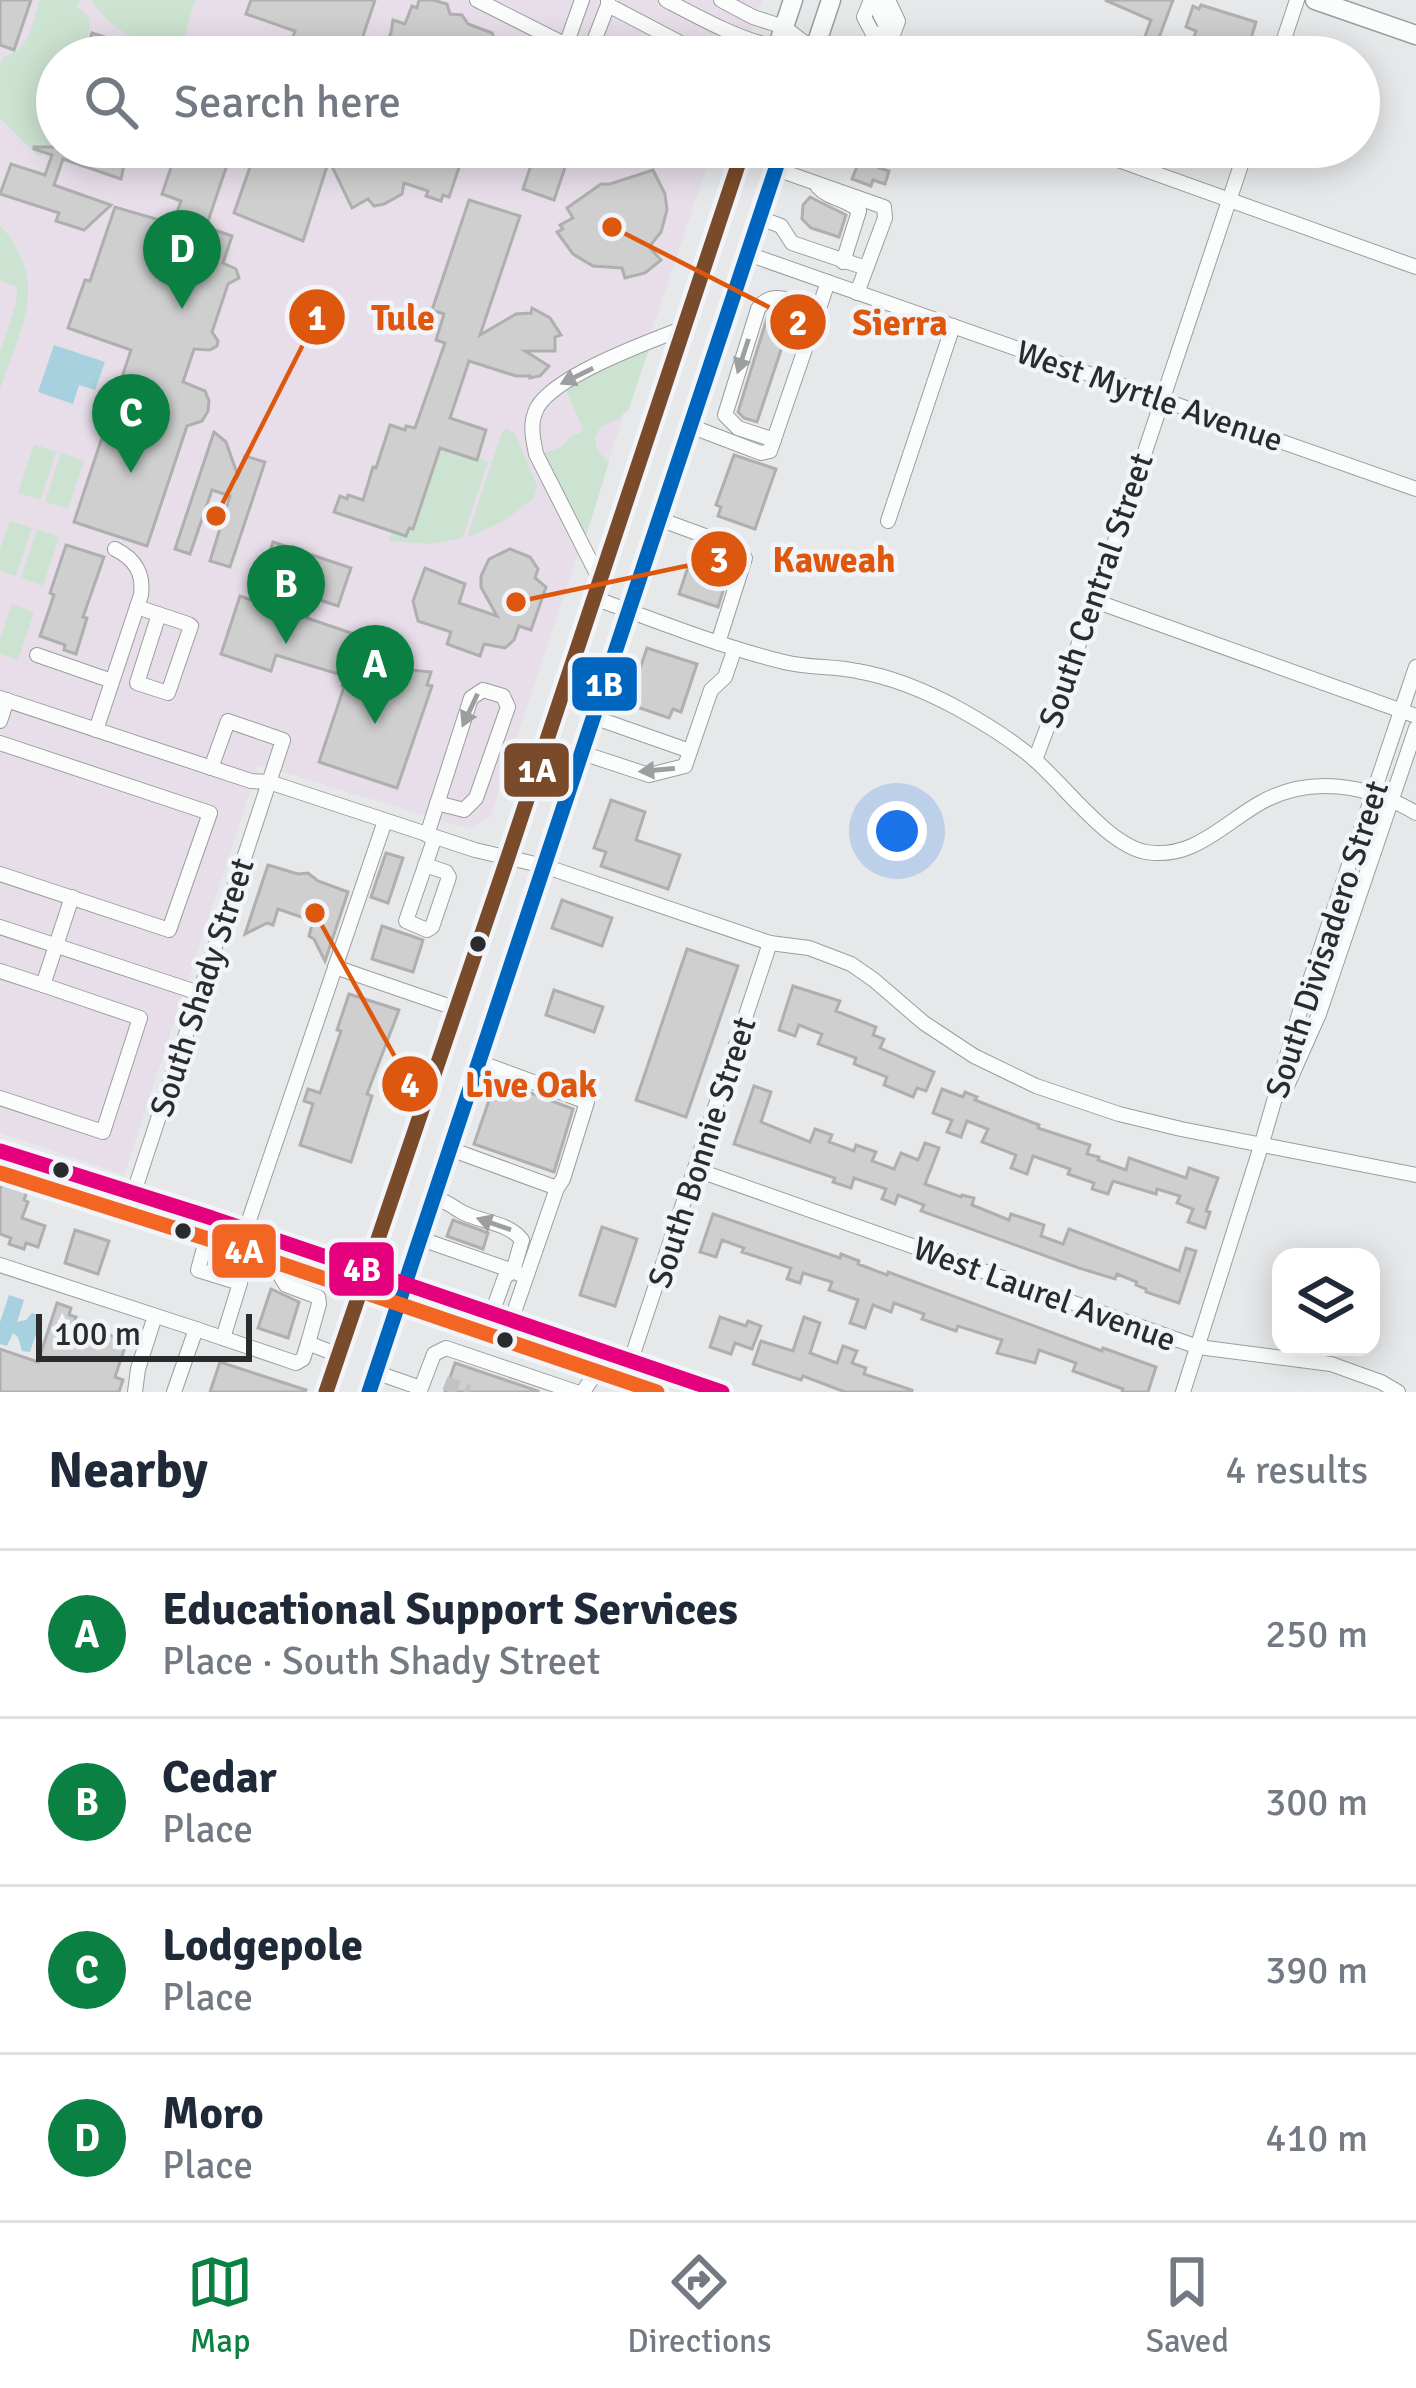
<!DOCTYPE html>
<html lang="en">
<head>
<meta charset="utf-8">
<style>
  body { margin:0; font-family:Signika,sans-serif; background:#f2f2f3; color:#1f2937 }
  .controls { position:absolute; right:36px; bottom:36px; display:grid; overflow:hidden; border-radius:24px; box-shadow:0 6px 30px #0003 }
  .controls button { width:108px; height:108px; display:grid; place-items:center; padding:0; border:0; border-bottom:3px solid #e0e1e3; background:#fff; color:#1f2937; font:60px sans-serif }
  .scale { position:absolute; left:36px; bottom:30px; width:216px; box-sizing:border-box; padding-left:12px; border:6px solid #2a2b2d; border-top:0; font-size:33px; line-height:42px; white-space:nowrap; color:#2a2b2d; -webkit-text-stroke:9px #f1f4f9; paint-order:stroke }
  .you { position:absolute; left:897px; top:831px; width:42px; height:42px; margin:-30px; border:9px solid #fff; border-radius:50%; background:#1a73e8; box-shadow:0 0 0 18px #1a73e833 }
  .badge { display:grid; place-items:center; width:78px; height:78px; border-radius:50%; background:#0b8043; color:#fff; font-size:39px; font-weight:700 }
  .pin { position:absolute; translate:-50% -99px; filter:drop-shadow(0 3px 6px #0008) }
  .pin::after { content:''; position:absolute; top:63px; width:42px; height:36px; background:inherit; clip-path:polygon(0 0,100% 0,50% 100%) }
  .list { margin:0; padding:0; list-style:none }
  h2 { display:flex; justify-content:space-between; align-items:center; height:156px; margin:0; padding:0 48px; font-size:51px }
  h2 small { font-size:39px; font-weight:400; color:#747a83 }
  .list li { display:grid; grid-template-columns:78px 1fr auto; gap:36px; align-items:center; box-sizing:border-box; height:168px; padding:0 48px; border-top:3px solid #e0e1e3 }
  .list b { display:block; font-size:45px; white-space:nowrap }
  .list p { margin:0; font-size:39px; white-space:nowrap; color:#747a83 }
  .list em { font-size:39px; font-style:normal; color:#747a83 }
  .icon { flex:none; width:66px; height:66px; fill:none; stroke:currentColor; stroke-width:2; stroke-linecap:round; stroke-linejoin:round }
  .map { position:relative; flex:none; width:1416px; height:1392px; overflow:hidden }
  .search { position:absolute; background:#fff; box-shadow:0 6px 30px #0003; left:36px; right:36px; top:36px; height:132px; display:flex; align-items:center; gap:30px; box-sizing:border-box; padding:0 42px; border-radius:66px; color:#747a83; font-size:45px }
  .sheet { height:828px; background:#fff }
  nav { display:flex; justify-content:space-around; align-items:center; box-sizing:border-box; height:168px; border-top:3px solid #e0e1e3; background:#fff; font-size:33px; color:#747a83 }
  nav a { display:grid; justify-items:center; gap:6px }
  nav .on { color:#0b8043 }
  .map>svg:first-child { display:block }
  .education { fill:#e7dee9 }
  .green { fill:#cde3d1 }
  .water { fill:#a7d1de }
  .building { fill:#cfcfcf; stroke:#afafaf; stroke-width:3 }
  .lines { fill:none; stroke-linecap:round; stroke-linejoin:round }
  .minor-tunnel { stroke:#c0c2c4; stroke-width:14; stroke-dasharray:14 7; stroke-linecap:butt }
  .minor-casing { stroke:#9b9d9f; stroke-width:16 }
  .major-casing { stroke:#9b9d9f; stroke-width:21 }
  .minor { stroke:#fbfcfc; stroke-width:14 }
  .major { stroke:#fbfcfc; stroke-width:18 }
  .bus-1-casing { stroke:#f1f4f9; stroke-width:24 }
  .bus-2-casing { stroke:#f1f4f9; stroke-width:24 }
  .bus-3-casing { stroke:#f1f4f9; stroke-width:24 }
  .bus-4-casing { stroke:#f1f4f9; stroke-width:24 }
  .bus-1 { stroke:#7a4b2a; stroke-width:15 }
  .bus-2 { stroke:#0065bd; stroke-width:15 }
  .bus-3 { stroke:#e5007d; stroke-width:15 }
  .bus-4 { stroke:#f26522; stroke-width:15 }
  .oneway { fill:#9d9e9f }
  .bus-dot { fill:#2a2b2d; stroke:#f1f4f9; stroke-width:4.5 }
  .labels { text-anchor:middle; stroke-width:9; stroke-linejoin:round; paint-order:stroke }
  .street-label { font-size:33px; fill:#2a2b2d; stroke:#f1f4f9 }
  .leader { fill:none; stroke:#de570e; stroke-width:4.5 }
  .callout-dot { fill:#de570e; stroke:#f1f4f9; stroke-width:4.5 }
  .mark-label { font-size:36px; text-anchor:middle; font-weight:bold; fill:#fff }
  .callout-label { font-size:36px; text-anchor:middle; font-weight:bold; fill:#de570e; stroke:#f1f4f9; stroke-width:9; stroke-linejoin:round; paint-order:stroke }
  .line-badge { stroke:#f1f4f9; stroke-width:4.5 }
  .badge-label { font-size:33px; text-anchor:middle; font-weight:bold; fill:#fff }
</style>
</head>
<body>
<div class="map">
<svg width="1416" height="1392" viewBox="0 0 1416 1392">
  <rect width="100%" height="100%" fill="#e6e8ea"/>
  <!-- education -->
  <polygon class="education" points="0,0 762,0 743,57 57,57 57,147 713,147 490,817 469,829 259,765 124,1175 0,1133"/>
  <!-- green -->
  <g class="green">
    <path d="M40 0H81L76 6 88 16 90 28 80 57H57C57 88 66 136 39 157L0 118V67L3 57C30 51 32 23 40 0Z"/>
    <path d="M91 0H195L179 56C144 44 112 33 91 0Z"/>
    <path d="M0 225C51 283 21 326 0 390V353L15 307 18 287 0 281Z"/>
    <path d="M651 343 628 411 622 413 620 419C592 425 587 445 609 462L585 539 543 453 561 447 573 434H580L583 429 564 386Z"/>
    <polygon points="507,428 516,435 537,486 534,498 502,522 470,536 468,534 502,432"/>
    <polygon points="34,444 56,452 40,500 18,493"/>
    <polygon points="440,448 476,460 478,457 488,461 464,534 460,539 429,544 389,541 392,531 406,536 409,528 413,529"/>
    <polygon points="61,453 84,461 68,509 45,502"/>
    <polygon points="10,521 32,528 16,576 0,571 0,549"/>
    <polygon points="37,529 59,537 43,586 21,578"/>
    <polygon points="12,604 34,612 18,660 0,654 0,639"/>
  </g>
  <!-- water -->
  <g class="water">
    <polygon points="54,345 105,362 95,390 79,385 73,404 38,392"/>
    <polygon points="9,1295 24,1300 17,1322 26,1320 32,1313 42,1316 30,1352 22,1351 18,1337 13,1333 7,1346 0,1344 0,1322"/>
  </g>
  <!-- building -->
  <g class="building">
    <polygon points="0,0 31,0 14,50 0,45"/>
    <polygon points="251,0 375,0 356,57 286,57 295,31 246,14"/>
    <polygon points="419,0 433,0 447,4 450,14 462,15 468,24 492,33 495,41 489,57 387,57 385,45 391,33 393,20 405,24 412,6 417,8"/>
    <polygon points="1105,0 1173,0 1157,43 1144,39 1151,20"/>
    <polygon points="1201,5 1256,22 1246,55 1217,57 1219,53 1192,44 1196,31 1186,27 1193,6 1199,9"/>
    <polygon points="92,33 123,43 122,45 151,57 84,57"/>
    <polygon points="34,147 88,147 87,150 108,157 111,147 128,147 121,179 63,159 54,185 111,205 84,230 56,221 59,213 0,194 11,164 45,175 52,155 34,149"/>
    <polygon points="178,147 233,147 206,227 232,236 223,263 236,269 239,278 228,284 212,332 218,341 217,346 210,350 194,349 183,382 205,391 209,401 208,411 202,421 187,426 147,546 74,522 131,350 68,328 85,280 90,281 115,207 173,224 181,201 162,194"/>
    <polygon points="257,147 466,147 449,197 443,195 441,201 426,196 428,191 404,183 402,194 384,204 374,206 368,199 352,208 329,160 303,241 234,213"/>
    <polygon points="537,147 572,147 554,200 523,189"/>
    <polygon points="865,147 886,147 879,168 889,171 885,184 873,180 871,186 852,179"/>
    <polygon points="653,170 665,194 667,210 661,232 649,247 661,260 645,273 625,278 622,268 593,266 573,254 557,232 563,229 560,225 573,218 567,208 601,184 610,184"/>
    <polygon points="810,197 846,215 839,237 811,228 802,219 803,205"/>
    <polygon points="469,200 520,216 480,335 516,314 531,313 532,308 550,318 561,335 555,337 555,351 525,351 549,366 540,376 530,378 530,376 516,376 469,361 450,418 486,430 477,460 440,448 413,529 409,528 406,536 334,512 340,496 347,499 348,495 363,500 373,467 376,468 390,425 405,430 406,426 415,428 445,343 436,340 444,314 432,310"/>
    <polygon points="774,310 788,311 786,319 791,320 757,422 744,418 738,412 768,315"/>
    <polygon points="214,432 226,442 238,476 245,456 265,462 230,567 210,561 230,496 212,490 190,554 175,549"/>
    <polygon points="734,455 776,469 755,529 718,516 721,507 716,505"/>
    <polygon points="273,542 351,568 338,606 314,598 307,618 351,633 341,663 431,672 427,685 432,686 397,788 319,762 344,687 342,686 345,676 276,655 271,671 221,654 240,596 262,604 270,583 260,580"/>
    <polygon points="66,545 104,557 83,617 87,618 76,654 64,650 65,645 40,636 54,595 50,593"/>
    <polygon points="695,546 733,560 718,607 679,594"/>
    <polygon points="510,549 530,557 538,569 535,578 546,587 531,630 519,626 514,640 505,648 484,644 480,656 447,644 451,632 418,621 413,601 425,568 465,584 459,603 497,616 481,587 481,576 489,559"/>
    <polygon points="647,648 697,664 681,712 673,709 669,718 628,704"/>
    <polygon points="611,800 645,812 636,840 680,855 668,889 601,866 606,852 594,848"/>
    <polygon points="386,853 403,858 388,903 371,897"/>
    <polygon points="268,865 298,874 308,873 318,881 348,892 325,961 314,939 309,936 313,921 278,909 273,925 267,923 245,934"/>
    <polygon points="562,900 612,918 602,946 552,928"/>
    <polygon points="382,926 423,940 413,972 372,959"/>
    <polygon points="687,949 738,966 686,1117 636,1100"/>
    <polygon points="793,986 840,1001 836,1011 876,1027 873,1035 884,1039 880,1048 934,1072 926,1091 917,1088 913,1097 884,1085 887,1077 854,1064 856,1058 818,1044 822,1034 799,1025 795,1036 779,1030"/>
    <polygon points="554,990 603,1007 594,1032 546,1015"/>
    <polygon points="349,994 399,1010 367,1094 372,1096 351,1162 300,1145 313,1104 304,1101 308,1089 320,1093 341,1031 337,1030"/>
    <polygon points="496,1080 573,1109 554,1172 474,1144"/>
    <polygon points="754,1086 771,1092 761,1122 810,1142 815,1129 832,1135 829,1142 854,1151 856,1145 876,1152 872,1161 894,1169 901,1153 918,1160 925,1143 939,1148 925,1184 961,1197 962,1195 974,1198 972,1205 1009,1220 1011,1214 1044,1225 1041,1236 1063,1244 1069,1229 1179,1271 1186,1248 1196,1251 1179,1303 1146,1292 1146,1289 1136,1285 1137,1282 1117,1274 1115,1279 1079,1268 921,1211 924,1205 898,1195 895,1204 882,1199 886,1189 854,1178 851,1188 833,1182 835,1178 734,1144"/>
    <polygon points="942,1089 963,1097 965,1092 977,1097 975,1100 1039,1125 1038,1128 1090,1145 1087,1154 1099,1157 1098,1160 1126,1170 1129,1158 1186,1178 1189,1168 1218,1178 1206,1211 1210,1212 1205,1228 1188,1222 1193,1209 1177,1203 1180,1196 1157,1189 1156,1194 1113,1181 1108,1194 1092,1189 1094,1183 1068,1174 1070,1169 1033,1156 1027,1174 1011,1168 1016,1155 982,1142 988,1129 967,1121 961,1137 947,1132 952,1120 933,1113"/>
    <polygon points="3,1179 28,1188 24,1200 28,1202 22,1218 45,1226 38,1247 26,1243 24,1249 9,1244 11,1238 0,1234 0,1189"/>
    <polygon points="713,1214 840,1258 841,1254 859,1261 858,1264 887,1275 888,1272 1083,1344 1102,1351 1103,1348 1156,1367 1148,1392 1122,1392 1123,1389 1073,1371 1076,1363 1039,1350 1035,1363 997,1353 1002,1340 958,1326 956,1331 922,1319 924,1314 894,1303 891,1312 873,1305 865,1328 850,1323 858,1300 829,1290 832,1282 803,1273 800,1283 787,1279 791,1268 742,1252 744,1248 722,1240 716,1257 700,1252"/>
    <polygon points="453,1220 488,1233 483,1249 447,1236"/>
    <polygon points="602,1227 637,1239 615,1306 580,1295"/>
    <polygon points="75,1230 109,1241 98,1274 65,1263"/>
    <polygon points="271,1289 299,1302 288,1338 258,1328"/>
    <polygon points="57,1303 71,1308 69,1315 76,1317 74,1323 127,1341 115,1377 123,1380 119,1392 0,1392 0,1349 38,1362"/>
    <polygon points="720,1317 746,1326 748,1321 761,1326 752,1349 735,1343 731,1354 710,1347"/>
    <polygon points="804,1317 820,1323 810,1353 837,1363 843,1346 857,1351 852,1363 866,1368 864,1374 912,1390 912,1392 845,1392 803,1376 801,1380 753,1364 761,1341 793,1351"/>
    <polygon points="220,1362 306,1390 305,1392 210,1392"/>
    <polygon points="455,1363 538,1391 538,1392 445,1392"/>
  </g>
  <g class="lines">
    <!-- minor-tunnel -->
    <polyline class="minor-tunnel" points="445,1383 469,1392"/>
    <!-- minor casing -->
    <g class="minor-casing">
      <g id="minor">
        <polyline points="477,0 566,45 571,52 581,56 590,51 594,41 627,57"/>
        <polyline points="608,0 608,5 707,57"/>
        <path d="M666 0C700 18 736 38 774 47 794 52 812 50 832 57"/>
        <polyline points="721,0 753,17 784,27 814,50"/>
        <polyline points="871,0 864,17 872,32 892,39"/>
        <polyline points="873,0 892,38"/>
        <polyline points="594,41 608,5"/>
        <polyline points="566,45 582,0"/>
        <polyline points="885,57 898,21 888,0"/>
        <polyline points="1278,57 1297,0"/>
        <polyline points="1082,147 1416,267"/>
        <polyline points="776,169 884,207 885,218 857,293"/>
        <path d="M818 187C830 200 849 199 859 211L843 262"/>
        <polyline points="760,218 781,226 792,243 866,268"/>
        <polyline points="748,254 1416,489"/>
        <polyline points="690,426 761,453 770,451 828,282"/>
        <path d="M774 440 738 428 725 415 758 309C772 287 798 304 818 311"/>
        <polyline points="659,519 738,548 745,558 718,643"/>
        <polyline points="888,521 953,326"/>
        <path d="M600 580 536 454C533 438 529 424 537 408 554 376 648 342 684 328"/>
        <path d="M594 598C657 621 719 646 784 662 808 668 833 666 857 671 892 677 928 692 959 709 986 724 1011 739 1035 760 1065 786 1108 845 1146 852 1193 860 1223 824 1260 803 1310 774 1369 785 1416 813"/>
        <polyline points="1095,601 1416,716"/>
        <polyline points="137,607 188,624 191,626 168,693 137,683 159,614"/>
        <polyline points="37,655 112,681"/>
        <polyline points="0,698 251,781 269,782 475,850 544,866 770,943 809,948 851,964 874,980 924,1023 974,1056 1036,1086 1119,1114 1181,1129 1416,1175"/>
        <polyline points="593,717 690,751"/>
        <polyline points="0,721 7,700"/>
        <path d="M96 730 141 595C144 573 135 559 115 549"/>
        <polyline points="0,743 210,813 169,930 0,874"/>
        <polyline points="582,753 649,775 685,766 711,690 725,677 735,648"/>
        <polyline points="1035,760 1095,601 1247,147"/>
        <polyline points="427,835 471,698 483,690 503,696 508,707 476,798 464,810 437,803"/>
        <polyline points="425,865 446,872 449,877 432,927 427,930 406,921 435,837"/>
        <polyline points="0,927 199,993"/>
        <polyline points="335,967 457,1009"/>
        <polyline points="0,971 43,985 72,897"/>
        <polyline points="479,1062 587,1102 563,1179 557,1188"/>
        <polyline points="400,1066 433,1077"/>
        <polyline points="1283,1095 1319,1014 1416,728"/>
        <polyline points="0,1098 103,1132 140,1018 43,985"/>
        <polyline points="450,1149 557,1188 511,1321"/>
        <polyline points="0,1151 212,1218 722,1392"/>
        <polyline points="697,1170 1198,1347 1331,1364 1381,1382 1398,1392"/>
        <polyline points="134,1192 283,740 228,721 211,768"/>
        <polyline points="212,1218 198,1270 240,1283 223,1338"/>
        <polyline points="246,1229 385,821"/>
        <path d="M421 1239 513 1271 522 1240C507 1221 480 1223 460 1211 451 1205 445 1201 434 1197"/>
        <polyline points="291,1244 281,1277 286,1285 318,1297 319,1304 308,1343"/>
        <polyline points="0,1265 196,1329 174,1392"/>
        <polyline points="492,1313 505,1277 513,1271 519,1274"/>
        <polyline points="196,1329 296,1363 303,1359 308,1343 338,1355"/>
        <polyline points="631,1360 770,943"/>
        <polyline points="375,1372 421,1388 434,1354 446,1348 576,1392"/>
        <polyline points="135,1392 138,1369 155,1316"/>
        <polyline points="583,1392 609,1353"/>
        <polyline points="1183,1392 1262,1143 1302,1004 1416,667"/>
      </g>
    </g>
    <!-- major casing -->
    <g class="major-casing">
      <g id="major">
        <polyline points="1315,0 1416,35"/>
        <polyline points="774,57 793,0"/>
        <polyline points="812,57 831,0"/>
        <polyline points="326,1392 508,857 744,147"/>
        <polyline points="369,1392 783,147"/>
      </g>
    </g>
    <!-- minor -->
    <use href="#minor" class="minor"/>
    <!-- major -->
    <use href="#major" class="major"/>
    <!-- bus-1 casing -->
    <g class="bus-1-casing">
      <polyline id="bus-1" points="326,1392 508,857 744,147"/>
    </g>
    <!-- bus-2 casing -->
    <g class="bus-2-casing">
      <polyline id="bus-2" points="369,1392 783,147"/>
    </g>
    <!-- bus-3 casing -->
    <g class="bus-3-casing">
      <polyline id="bus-3" points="0,1151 212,1218 722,1392"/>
    </g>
    <!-- bus-4 casing -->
    <g class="bus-4-casing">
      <polyline id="bus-4" points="0,1173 205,1238 657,1392"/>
    </g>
    <!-- bus-1 -->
    <use href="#bus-1" class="bus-1"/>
    <!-- bus-2 -->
    <use href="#bus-2" class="bus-2"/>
    <!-- bus-3 -->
    <use href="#bus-3" class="bus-3"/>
    <!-- bus-4 -->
    <use href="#bus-4" class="bus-4"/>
  </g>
  <!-- one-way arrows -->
  <defs><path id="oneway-solid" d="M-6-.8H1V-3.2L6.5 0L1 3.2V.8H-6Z" transform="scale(3)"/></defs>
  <g class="oneway">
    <use href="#oneway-solid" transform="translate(743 356) rotate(108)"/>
    <use href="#oneway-solid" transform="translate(577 376) rotate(154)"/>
    <use href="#oneway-solid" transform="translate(470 710) rotate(115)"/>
    <use href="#oneway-solid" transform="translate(657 770) rotate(175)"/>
    <use href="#oneway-solid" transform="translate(494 1224) rotate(-161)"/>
  </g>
  <!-- markers -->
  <g class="bus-dot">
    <circle cx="478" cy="944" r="10"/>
    <circle cx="61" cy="1170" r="10"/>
    <circle cx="183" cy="1231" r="10"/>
    <circle cx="505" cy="1340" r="10"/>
  </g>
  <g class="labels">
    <!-- street labels -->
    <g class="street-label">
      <text transform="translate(1150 395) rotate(19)" y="12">West Myrtle Avenue</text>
      <text transform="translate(1095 590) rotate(-71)" y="12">South Central Street</text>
      <text transform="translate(1326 939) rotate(-72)" y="12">South Divisadero Street</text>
      <text transform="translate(201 987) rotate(-72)" y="12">South Shady Street</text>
      <text transform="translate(701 1152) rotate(-72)" y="12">South Bonnie Street</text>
      <text transform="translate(1045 1293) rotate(20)" y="12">West Laurel Avenue</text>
    </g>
  </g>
  <!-- callouts -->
  <path class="leader" d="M216 516L317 317M612 227L798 322M516 602L719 559M315 913L410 1084"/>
  <g class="callout-dot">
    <circle cx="216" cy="516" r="12"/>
    <circle cx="612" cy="227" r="12"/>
    <circle cx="516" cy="602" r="12"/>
    <circle cx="315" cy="913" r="12"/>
    <circle cx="317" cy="317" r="30"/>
    <circle cx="798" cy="322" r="30"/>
    <circle cx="719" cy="559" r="30"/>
    <circle cx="410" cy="1084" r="30"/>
  </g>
  <g class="mark-label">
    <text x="317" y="330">1</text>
    <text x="798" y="335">2</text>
    <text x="719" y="572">3</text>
    <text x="410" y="1097">4</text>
  </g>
  <g class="callout-label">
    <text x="403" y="330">Tule</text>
    <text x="900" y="335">Sierra</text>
    <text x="834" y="572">Kaweah</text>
    <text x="531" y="1097">Live Oak</text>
  </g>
  <g class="line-badge">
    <rect x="570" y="655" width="69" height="58" rx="12" fill="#0065bd"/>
    <rect x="502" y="741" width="69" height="58" rx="12" fill="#7a4b2a"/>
    <rect x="210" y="1222" width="68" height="58" rx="12" fill="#f26522"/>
    <rect x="327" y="1240" width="69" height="58" rx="12" fill="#e5007d"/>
  </g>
  <g class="badge-label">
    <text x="604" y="696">1B</text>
    <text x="537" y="782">1A</text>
    <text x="244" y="1263">4A</text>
    <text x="362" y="1281">4B</text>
  </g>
</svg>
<div class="controls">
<button><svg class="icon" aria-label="layers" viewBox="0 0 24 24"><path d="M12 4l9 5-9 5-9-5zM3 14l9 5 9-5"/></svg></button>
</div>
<div class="scale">100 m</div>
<div class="you"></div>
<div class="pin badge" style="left:375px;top:724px">A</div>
<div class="pin badge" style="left:286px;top:644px">B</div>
<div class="pin badge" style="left:131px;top:473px">C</div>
<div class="pin badge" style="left:182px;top:309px">D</div>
<div class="search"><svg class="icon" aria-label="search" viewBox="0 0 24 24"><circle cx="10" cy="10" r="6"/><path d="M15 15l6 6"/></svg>Search here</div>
</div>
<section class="sheet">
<h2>Nearby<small>4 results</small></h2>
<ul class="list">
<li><span class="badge">A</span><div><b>Educational Support Services</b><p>Place · South Shady Street</p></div><em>250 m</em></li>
<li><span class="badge">B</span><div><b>Cedar</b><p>Place</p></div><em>300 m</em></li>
<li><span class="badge">C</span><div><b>Lodgepole</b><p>Place</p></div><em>390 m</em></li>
<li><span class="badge">D</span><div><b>Moro</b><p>Place</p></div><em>410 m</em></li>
</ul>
</section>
<nav>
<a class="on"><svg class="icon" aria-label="map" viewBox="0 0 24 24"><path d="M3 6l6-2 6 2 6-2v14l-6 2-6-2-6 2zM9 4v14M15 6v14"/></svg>Map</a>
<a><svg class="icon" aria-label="directions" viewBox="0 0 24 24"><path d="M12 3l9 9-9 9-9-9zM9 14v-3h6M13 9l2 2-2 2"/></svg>Directions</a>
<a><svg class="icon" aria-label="saved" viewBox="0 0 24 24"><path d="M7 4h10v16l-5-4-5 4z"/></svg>Saved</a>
</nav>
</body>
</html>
